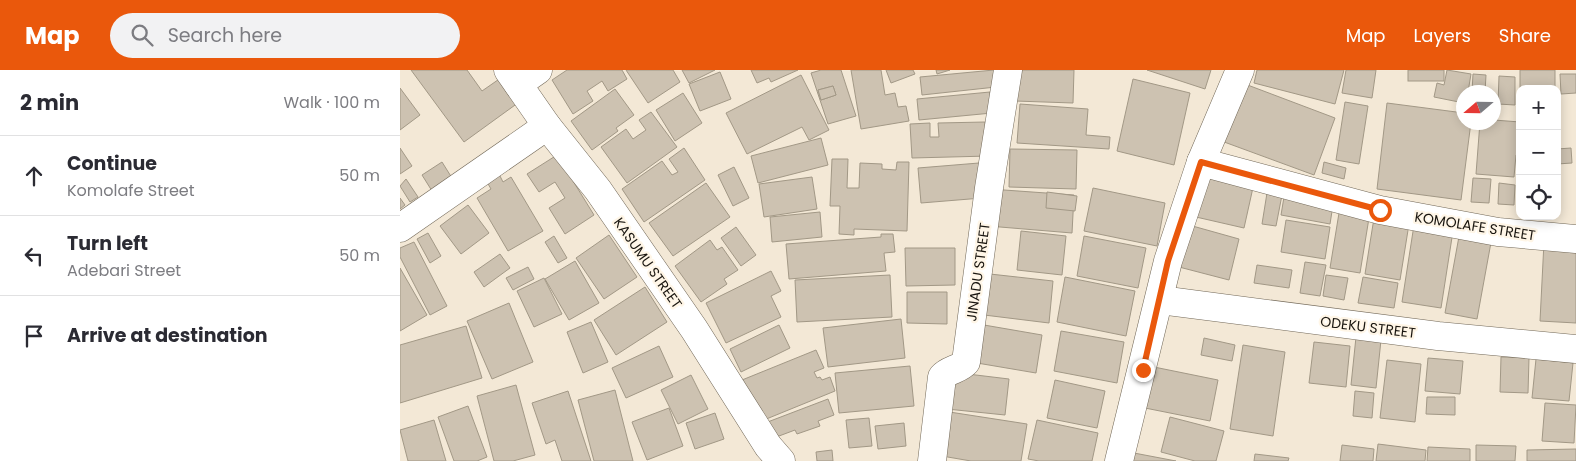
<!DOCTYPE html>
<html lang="en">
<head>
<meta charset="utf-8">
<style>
  body { margin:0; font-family:Poppins,sans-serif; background:#f2f2f3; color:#2b2b33 }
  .controls { position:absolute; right:15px; top:15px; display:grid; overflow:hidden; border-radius:10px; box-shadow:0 2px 12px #0003 }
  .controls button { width:45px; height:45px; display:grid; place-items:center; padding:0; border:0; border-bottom:1px solid #e1e1e2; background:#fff; color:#2b2b33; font:25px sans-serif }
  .compass { position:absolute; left:1056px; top:15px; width:45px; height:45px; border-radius:50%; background:#fff; box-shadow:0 2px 12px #0003; rotate:250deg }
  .stop { position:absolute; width:15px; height:15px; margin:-11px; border:4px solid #ea580c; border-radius:50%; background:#fff }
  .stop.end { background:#ea580c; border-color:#fff; box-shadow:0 1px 5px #0008 }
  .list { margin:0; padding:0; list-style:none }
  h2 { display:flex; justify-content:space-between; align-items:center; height:65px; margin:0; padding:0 20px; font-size:21px }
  h2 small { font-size:16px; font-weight:400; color:#7c7c81 }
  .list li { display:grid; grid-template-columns:32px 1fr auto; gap:15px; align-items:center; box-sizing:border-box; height:80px; padding:0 20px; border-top:1px solid #e1e1e2 }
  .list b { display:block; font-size:19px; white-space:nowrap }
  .list p { margin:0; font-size:16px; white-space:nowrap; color:#7c7c81 }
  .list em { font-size:16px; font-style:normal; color:#7c7c81 }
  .icon { flex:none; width:28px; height:28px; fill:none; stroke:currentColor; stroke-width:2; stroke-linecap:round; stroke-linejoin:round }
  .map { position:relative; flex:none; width:1176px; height:391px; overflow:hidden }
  header { display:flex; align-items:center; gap:30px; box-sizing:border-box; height:70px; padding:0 25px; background:#ea580c; color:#fff }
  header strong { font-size:24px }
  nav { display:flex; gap:28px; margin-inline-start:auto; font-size:18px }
  .search { width:350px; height:45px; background:#f2f2f3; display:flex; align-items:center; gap:12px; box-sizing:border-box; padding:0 18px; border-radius:28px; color:#7c7c81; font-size:19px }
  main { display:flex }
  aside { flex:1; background:#fff }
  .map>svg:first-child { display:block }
  .building { fill:#cdc2b1; stroke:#a29886; fill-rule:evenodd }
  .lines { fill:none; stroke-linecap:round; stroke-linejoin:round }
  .minor-casing { stroke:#726858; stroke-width:29 }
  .minor { stroke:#fff; stroke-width:28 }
  .route { stroke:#ea580c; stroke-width:6 }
  .labels { text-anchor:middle; stroke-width:4.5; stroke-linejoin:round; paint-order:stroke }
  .street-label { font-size:14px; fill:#1a1610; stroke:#fff6e7 }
</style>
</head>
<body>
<header>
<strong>Map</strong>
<div class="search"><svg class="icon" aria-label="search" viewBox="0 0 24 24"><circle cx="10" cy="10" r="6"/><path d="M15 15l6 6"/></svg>Search here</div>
<nav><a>Map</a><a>Layers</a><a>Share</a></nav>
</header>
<main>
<aside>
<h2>2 min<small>Walk · 100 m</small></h2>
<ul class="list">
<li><svg class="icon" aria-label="ahead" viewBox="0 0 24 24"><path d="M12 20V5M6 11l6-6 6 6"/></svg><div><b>Continue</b><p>Komolafe Street</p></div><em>50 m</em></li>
<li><svg class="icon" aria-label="left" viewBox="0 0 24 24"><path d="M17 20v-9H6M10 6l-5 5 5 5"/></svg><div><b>Turn left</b><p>Adebari Street</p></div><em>50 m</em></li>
<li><svg class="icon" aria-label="arrive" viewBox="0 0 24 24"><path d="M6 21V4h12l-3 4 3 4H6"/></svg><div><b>Arrive at destination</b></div></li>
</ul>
</aside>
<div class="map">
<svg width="1176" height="391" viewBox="0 0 1176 391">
  <rect width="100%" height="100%" fill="#f3e8d6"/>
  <!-- building -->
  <g class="building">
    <polygon points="11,0 67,0 82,21 105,5 122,30 64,72"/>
    <polygon points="167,0 222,0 227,9 208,21 202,11 187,21 193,31 173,44 152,10"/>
    <polygon points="226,0 273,0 280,12 248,33"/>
    <polygon points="282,0 315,0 289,13"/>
    <polygon points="351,0 398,0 371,12 369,8 357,13"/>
    <path d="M421 0H441L456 46 428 54 411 3ZM433 16 436 25 421 30 418 20Z"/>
    <polygon points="451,0 481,0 485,25 495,23 498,37 506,36 509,51 461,59"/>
    <polygon points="486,0 513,0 515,4 491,13"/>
    <polygon points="536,0 550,0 537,4"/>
    <polygon points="594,0 596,17 522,25 520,7"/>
    <polygon points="617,0 674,0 673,33 615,31"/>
    <polygon points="747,0 811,0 805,19"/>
    <polygon points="857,0 944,0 935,34 854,13"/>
    <polygon points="946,0 976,0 972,28 942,23"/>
    <rect x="1008" y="0" width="36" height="11"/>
    <polygon points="1047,0 1071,4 1068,22 1064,22 1064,33 1034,27 1037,13 1044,15"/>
    <polygon points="1120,0 1155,0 1155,19 1120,19 1120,30"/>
    <polygon points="320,2 331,29 300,41 289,14"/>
    <polygon points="1073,4 1086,5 1085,22 1072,22"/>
    <polygon points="1160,4 1176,4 1176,23 1161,24"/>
    <polygon points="401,5 429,60 409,70 402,57 347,84 326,43"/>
    <polygon points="1099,6 1115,7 1115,35 1098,34"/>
    <polygon points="733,9 790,23 774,95 717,81"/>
    <polygon points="837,11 935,48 914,105 816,69"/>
    <polygon points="433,16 436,25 421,30 418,20"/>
    <polygon points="0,18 20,45 0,60"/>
    <polygon points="215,19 234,45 216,58 218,61 192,80 171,51"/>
    <polygon points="590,22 592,43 519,50 517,29"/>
    <polygon points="283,23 302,53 275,71 256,40"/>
    <polygon points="945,32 968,36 959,94 936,90"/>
    <polygon points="987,33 1064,43 1064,52 1071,52 1061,130 977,119"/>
    <polygon points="620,34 688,39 686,65 710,67 709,79 617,73"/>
    <polygon points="251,42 277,77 227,113 201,77 226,59 233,69 246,60 239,50"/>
    <polygon points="1094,50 1120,52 1120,85 1116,85 1114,107 1076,104 1080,52 1094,52"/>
    <polygon points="585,52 589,86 512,88 510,54 530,53 530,67 539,67 538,53"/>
    <polygon points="421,68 428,95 358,113 351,86"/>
    <polygon points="0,78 12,96 0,104"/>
    <polygon points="284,78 305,110 244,152 222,119 262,91 272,105 278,102 269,89"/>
    <polygon points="1171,78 1172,93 1157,94 1157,79"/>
    <polygon points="610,79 677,80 676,119 609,117"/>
    <polygon points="157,85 194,145 165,164 149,138 165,128 155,112 139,122 127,104"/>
    <polygon points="432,89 448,89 447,118 459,118 460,93 482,94 482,99 496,100 497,92 509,92 507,161 454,159 454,165 439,164 440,136 430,136"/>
    <polygon points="42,92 52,108 32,121 22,105"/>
    <polygon points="924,92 946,98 944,109 922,103"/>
    <polygon points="579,93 582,128 521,133 518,98"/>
    <polygon points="334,97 349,128 333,136 318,105"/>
    <polygon points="806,102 854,113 844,158 796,147"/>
    <polygon points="99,104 103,112 111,107 143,161 108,181 77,128 91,119 87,112"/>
    <polygon points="412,107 417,139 364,147 359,114"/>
    <polygon points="1073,108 1091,109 1089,133 1071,132"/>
    <polygon points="6,109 18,127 10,132 0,116"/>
    <polygon points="306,113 330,147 273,186 249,153"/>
    <polygon points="1099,113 1115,115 1114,135 1098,134"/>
    <polygon points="693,118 765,133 757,176 684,161"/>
    <polygon points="590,119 674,125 672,163 588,156"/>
    <polygon points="647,122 677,126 675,141 646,138"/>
    <polygon points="867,123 882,125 876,156 862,154"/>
    <polygon points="884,127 933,135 930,154 881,145"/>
    <polygon points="0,128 5,135 0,139"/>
    <polygon points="68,135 89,163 61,184 40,156"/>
    <polygon points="420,142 422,167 372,172 370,147"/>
    <polygon points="939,143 969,148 960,203 930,198"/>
    <polygon points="974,148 1009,154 1000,210 965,204"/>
    <polygon points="886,150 930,157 925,189 881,182"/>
    <polygon points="789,155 839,169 829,210 779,197"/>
    <polygon points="1014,155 1053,161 1041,238 1002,232"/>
    <polygon points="336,157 356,185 341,196 321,168"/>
    <polygon points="621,161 666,166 662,205 617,200"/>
    <polygon points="1060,161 1092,167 1077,249 1045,243"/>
    <polygon points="28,163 41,186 30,193 17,169"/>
    <polygon points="481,164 493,164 495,182 484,183 486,201 389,209 386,174 481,167"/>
    <polygon points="209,165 237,207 204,229 176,188"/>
    <polygon points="154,166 167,188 158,193 145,172"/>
    <polygon points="684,166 746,178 738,218 677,206"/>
    <polygon points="310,170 317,180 322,177 338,200 324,209 327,214 301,232 275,196"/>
    <polygon points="14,172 47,236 30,245 0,187 0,178"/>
    <polygon points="1144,172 1176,174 1176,253 1140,251"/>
    <polygon points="505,178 555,178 555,215 506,216"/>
    <polygon points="100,184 110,198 84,217 74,202"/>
    <polygon points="175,191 199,233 169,250 145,209"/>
    <polygon points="905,192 926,195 920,226 900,223"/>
    <polygon points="857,195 892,200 889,218 854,213"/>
    <polygon points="128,197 134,209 113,220 106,208"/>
    <polygon points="0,198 27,245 0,261"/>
    <polygon points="371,201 381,221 371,226 381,247 326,273 306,233"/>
    <polygon points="581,203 653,211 649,253 576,244"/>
    <polygon points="490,205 492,247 397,252 395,210"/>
    <polygon points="926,205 948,208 944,230 923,226"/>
    <polygon points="665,207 735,221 726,266 657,252"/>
    <polygon points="963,207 998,213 994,238 958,233"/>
    <polygon points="144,208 162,244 134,257 117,221"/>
    <polygon points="245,217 267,252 216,285 194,250"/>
    <polygon points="507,222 547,222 547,254 507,253"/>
    <polygon points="109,233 133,292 92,309 67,251"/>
    <polygon points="501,249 505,288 428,297 423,258"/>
    <polygon points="191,252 208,292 183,303 167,262"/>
    <polygon points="379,255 390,278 341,302 330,279"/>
    <polygon points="584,255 642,265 636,303 577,293"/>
    <polygon points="66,256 82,308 0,333 0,275"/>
    <polygon points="661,261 724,272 717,313 654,301"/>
    <polygon points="956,267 981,270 976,318 951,315"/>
    <polygon points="804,268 835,275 832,291 801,285"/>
    <polygon points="914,272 950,276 946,317 909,313"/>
    <polygon points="843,275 885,282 873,366 830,359"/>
    <polygon points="259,276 273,307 226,328 212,298"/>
    <polygon points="416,280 424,298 414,302 417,308 420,307 422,310 430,307 435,321 359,352 342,310"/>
    <polygon points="1101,287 1129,288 1128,323 1100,322"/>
    <polygon points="1028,288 1063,291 1060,324 1025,321"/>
    <polygon points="1136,289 1173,293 1169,331 1132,328"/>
    <polygon points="987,290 1021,294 1015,352 980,348"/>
    <polygon points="510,296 514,336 439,343 435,303"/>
    <polygon points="754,297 818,310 810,351 745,338"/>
    <polygon points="551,302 609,309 605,345 547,339"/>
    <polygon points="291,305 308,339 278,354 261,320"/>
    <polygon points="655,310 705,321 697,358 647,348"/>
    <polygon points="116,315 135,385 113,391 94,391 77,326"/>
    <polygon points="215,320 233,391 194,391 178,330"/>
    <polygon points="168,321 191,391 162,391 155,370 146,374 132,333"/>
    <polygon points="955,321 974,323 972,348 953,346"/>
    <polygon points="1027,327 1055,327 1055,345 1026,344"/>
    <polygon points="428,329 434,345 418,351 420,356 397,364 395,360 371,369 365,353"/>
    <polygon points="1145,333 1176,335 1174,373 1142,371"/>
    <polygon points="68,336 87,387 77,391 54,391 38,347"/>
    <polygon points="269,338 283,376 247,390 232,352"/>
    <polygon points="543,341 627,354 621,391 571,391 536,385"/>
    <polygon points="315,343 324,369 295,379 286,353"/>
    <polygon points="770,347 824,361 816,391 795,391 761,382"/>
    <polygon points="469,348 472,376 449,378 446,350"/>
    <polygon points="34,350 46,391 8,391 0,360"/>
    <polygon points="637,350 698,363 692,391 639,391 628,389"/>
    <polygon points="504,353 506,376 478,379 475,356"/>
    <polygon points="978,374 1026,380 1025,391 976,391"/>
    <polygon points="942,375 974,379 973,391 940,391"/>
    <polygon points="1076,375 1116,376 1115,391 1076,391"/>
    <polygon points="1028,377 1070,379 1070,391 1027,391"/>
    <polygon points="1176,379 1176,391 1127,391 1127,380"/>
    <polygon points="432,380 433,391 417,391 416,382"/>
    <polygon points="734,383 776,391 732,391"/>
    <polygon points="855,384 889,388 888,391 854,391"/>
  </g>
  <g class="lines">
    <!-- minor casing -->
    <g class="minor-casing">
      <g id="minor">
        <polyline points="108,0 147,56 198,120 294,259 368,376 381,391"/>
        <polyline points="118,14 138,0"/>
        <polyline points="801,92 980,140 1098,162 1176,169"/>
        <polyline points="0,158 147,56"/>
        <polyline points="760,230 1038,266 1176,279"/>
        <path d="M532 391 542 307C549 299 559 300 566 292L589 118 608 0"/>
        <polyline points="719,391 768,191 801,92 840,0"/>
      </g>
    </g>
    <!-- minor -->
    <use href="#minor" class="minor"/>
  </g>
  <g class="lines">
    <!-- route -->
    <polyline class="route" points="743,300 768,191 801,92 980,140"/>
  </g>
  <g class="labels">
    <!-- street labels -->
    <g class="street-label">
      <text transform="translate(1075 156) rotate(9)" y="5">KOMOLAFE STREET</text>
      <text transform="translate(248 193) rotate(55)" y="5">KASUMU STREET</text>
      <text transform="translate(578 202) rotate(-82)" y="5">JINADU STREET</text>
      <text transform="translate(968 257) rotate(7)" y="5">ODEKU STREET</text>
    </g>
  </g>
</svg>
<div class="controls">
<button>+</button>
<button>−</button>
<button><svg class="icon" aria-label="locate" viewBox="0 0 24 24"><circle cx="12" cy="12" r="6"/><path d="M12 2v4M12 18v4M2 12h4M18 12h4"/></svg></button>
</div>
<svg class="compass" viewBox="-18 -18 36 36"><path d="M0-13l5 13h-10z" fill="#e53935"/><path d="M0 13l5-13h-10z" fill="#7c7c81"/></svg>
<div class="stop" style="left:980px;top:140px"></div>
<div class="stop end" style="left:743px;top:300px"></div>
</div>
</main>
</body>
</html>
